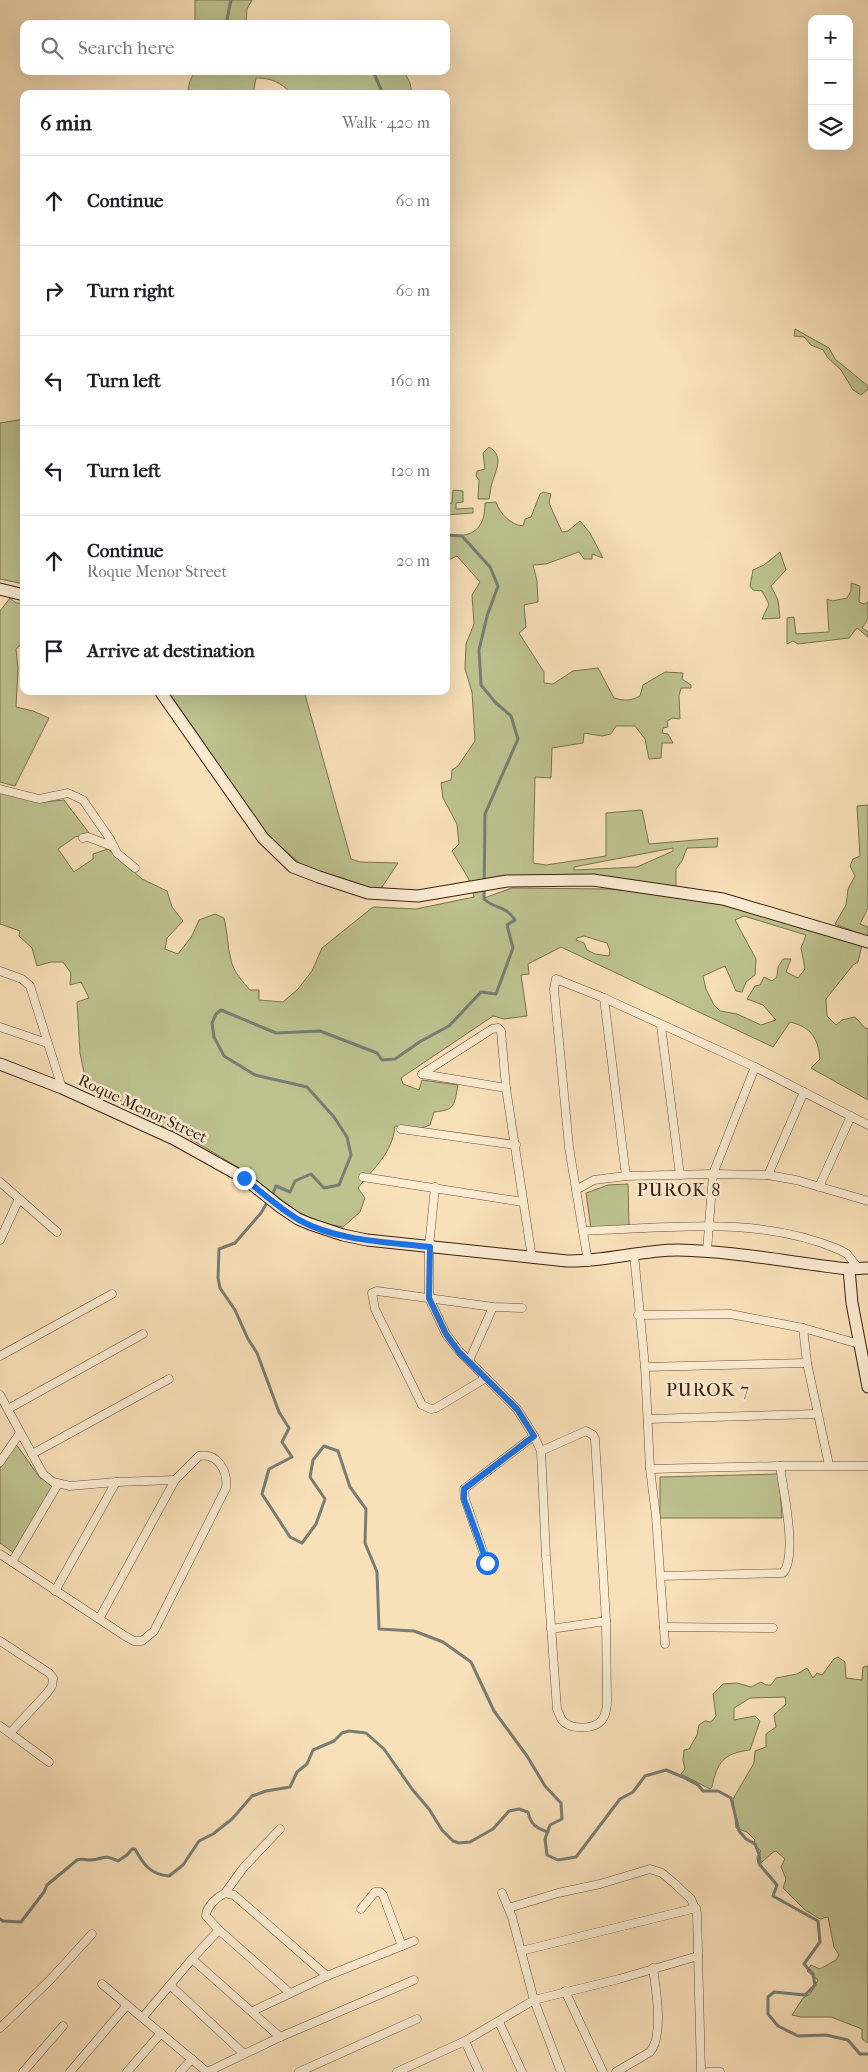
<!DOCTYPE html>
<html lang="en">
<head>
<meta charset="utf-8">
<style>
  body { margin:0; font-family:"IM FELL French Canon",serif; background:#f6f6f6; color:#202124 }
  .controls { position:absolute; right:15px; top:15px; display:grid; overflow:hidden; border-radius:10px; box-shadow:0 5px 20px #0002 }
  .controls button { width:45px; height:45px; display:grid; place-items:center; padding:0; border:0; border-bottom:1px solid #e0e0e0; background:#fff; color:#202124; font:25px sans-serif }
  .stop { position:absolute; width:15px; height:15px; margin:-11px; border:4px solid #1a73e8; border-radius:50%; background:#fff }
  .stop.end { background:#1a73e8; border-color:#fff; box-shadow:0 1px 5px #0008 }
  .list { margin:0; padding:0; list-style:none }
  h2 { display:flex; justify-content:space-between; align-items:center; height:65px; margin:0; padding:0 20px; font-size:21px }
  h2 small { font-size:16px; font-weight:400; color:#757577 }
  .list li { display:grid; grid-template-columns:32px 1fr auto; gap:15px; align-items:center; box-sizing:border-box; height:90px; padding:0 20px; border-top:1px solid #e0e0e0 }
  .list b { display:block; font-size:19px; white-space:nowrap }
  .list p { margin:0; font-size:16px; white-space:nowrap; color:#757577 }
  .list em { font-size:16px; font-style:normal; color:#757577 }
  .icon { flex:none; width:28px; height:28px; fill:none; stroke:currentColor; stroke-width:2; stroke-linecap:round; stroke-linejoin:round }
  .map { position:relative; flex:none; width:868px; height:2072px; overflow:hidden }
  .search { position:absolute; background:#fff; box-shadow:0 5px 20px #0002; left:20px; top:20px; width:430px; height:55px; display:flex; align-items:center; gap:12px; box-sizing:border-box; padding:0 18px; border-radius:10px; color:#757577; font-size:19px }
  .panel { position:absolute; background:#fff; box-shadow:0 5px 20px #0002; left:20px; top:90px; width:430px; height:605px; border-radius:10px }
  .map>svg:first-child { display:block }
  .green { fill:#bdc28f; stroke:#7c7250; fill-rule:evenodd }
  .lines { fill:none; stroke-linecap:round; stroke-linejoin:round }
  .stream { stroke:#787d75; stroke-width:3 }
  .street-casing { stroke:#6b513a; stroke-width:9 }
  .secondary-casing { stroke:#3c2110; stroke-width:13 }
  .street { stroke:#faebd2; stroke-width:8 }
  .secondary { stroke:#faebd2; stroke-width:11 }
  .route { stroke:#1a73e8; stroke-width:6 }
  .labels { text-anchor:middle; stroke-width:5; stroke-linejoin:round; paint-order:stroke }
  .street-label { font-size:16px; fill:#3c2110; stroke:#faebd2 }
  .neighbourhood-label { font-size:18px; letter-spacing:1px; fill:#3c2110; stroke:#faebd2 }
</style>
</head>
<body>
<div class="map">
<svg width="868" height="2072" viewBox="0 0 868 2072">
  <rect width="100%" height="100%" fill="#f8e0b9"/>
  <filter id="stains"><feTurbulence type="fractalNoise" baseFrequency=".004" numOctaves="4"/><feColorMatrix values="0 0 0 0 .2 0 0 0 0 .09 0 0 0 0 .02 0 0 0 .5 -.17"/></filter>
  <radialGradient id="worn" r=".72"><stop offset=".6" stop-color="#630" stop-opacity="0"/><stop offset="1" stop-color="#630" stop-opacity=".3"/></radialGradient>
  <!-- green -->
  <g class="green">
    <polygon points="195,0 252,0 247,9 246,21 249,24 195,24"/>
    <path d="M195 71H404L410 83 412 94H292C280 82 272 78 256 78L253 94H187L190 81Z"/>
    <polygon points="795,329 829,348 835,359 868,386 868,389 861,395 853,390 841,370 828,358 823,350 811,345 804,337 794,336"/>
    <polygon points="24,419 24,584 0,579 0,423"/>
    <path d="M489 447C506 457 494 473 491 487 490 491 490 495 489 499H478L479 480 476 476 477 471 485 469 483 453Z"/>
    <polygon points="453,490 463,491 463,502 456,503 456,509 473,508 473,513 446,515 446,504 452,503"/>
    <path d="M543 492 551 494 549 503 562 532 568 531 580 521 590 533 603 558 592 554V559H584L579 552 546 564 533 565 537 581 538 602 524 605 526 627 519 633 544 672V683L553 684 573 671 598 668 614 698C625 701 630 701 640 696L643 685 665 672 683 673 682 679 691 685V688H681L679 696 680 719 673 718 667 721 668 727 663 728 662 733 668 734 673 743H662L661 758 649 759 645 739 635 726H616L611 734 602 736 584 733 583 743 552 748 551 778 535 777 533 863 546 865 606 856V813L642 810 649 844 718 838 717 847 687 848 682 861 676 869V886L578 879 484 882V898L512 888 608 889 672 894 714 901 862 945 858 962 853 965 826 999 827 1016 836 1025 842 1020 855 1017 866 1029 868 1028V1100L811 1068 820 1059C818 1038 811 1027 790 1022L773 1047 561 947 528 964 529 974 521 975 527 1016 504 1019 493 1016 401 1078 403 1084 419 1090 422 1080 458 1085C454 1105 456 1110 434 1112L430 1125 422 1128 395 1126C392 1154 375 1166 358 1188L365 1198 360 1212 343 1227 322 1223 298 1212 241 1169 182 1134 152 1122 130 1103 103 1097 87 1087 80 1053 77 1002 89 998 81 982 70 985 71 973 63 962H51L37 966 32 948 19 936 20 931 0 924V791L44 802 64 800 89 833 75 837 58 849 74 872 93 859V854L108 849 142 879 167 891 172 907 183 921 167 938 165 949 178 954 192 936 199 920 215 914 224 918C228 933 227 946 231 960 233 971 243 982 250 990H259V1000L283 1002 298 989 312 971 322 948 373 907 416 909 474 897C471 877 461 868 452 851L459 844 457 824 443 798 441 783 451 780 452 770 458 766 475 741 472 692 465 669 466 644 474 624 472 595 480 582 457 556 446 561V523L449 535C474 538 485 528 485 503L496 502C500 514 511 525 523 526L525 519 531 517 540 494ZM673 848V851L637 867 574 870V867ZM744 916 806 935 801 948 805 969 798 978 786 972 791 959H783L778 967 777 977 772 981 764 977 760 985 755 986 747 999 763 1005 776 1020 761 1025 737 1014 720 1011 714 1005 706 989 703 976 725 966 736 991 742 992 746 982 755 975 756 959 735 920ZM584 936 607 943 610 951 609 956 595 954 587 950 584 943 576 940 577 938Z"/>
    <polygon points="780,552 786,570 771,586 778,600 780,618 762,619 769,604 762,591 753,590 750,586 753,570 764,565"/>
    <polygon points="851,583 860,586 859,602 864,604 868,602 868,619 862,628 868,632 868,637 857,628 849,638 798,644 793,641 787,644 787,618 794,617 796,634 829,632 827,599 832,601 847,598 851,591"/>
    <polygon points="10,598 16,603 24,603 24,642 16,649 18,668 16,707 33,711 49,718 15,786 0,782 0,611"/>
    <polygon points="168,691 304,691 351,859 360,862 398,863 380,890 342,881 301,864 267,835"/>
    <polygon points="868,805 868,908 860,924 868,927 868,937 835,924 846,905 848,889 855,876 850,866 853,859 860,856 857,806"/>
    <polygon points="628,1184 629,1226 591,1229 586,1193 608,1185"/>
    <polygon points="16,1444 40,1478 54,1484 14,1553 0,1543 0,1468"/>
    <polygon points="779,1474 782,1518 660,1518 660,1477"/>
    <path d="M838 1657 845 1662 846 1678 862 1680 863 1667 868 1666V2043L862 2039V2029L831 2017H801L792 2015 803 1998 810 1994 818 1980 807 1971 811 1965 820 1969 836 1960 839 1955 834 1947 828 1917 820 1919 805 1910 783 1888 786 1879 781 1867 785 1859 776 1851C768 1854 766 1861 758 1864L757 1857 761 1851 753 1844 755 1840 747 1832 736 1828 733 1799 754 1763 755 1751 766 1747V1734L776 1727 774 1715 786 1704 785 1697 750 1698 734 1708V1720L755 1716 760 1721 750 1750C724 1753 717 1762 712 1787L710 1789 681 1774 685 1769 683 1760 684 1750 689 1749 697 1735 699 1725 705 1721 711 1722 716 1716 713 1694 723 1684 737 1683 751 1687 761 1682 766 1685H771L776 1678 797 1674 807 1668 813 1678 817 1673 822 1675 834 1659Z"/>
  </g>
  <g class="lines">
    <!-- stream -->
    <g class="stream">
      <polyline points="226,24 231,0"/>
      <polyline points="373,71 383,94"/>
      <path d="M272 1196 276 1186 290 1192 295 1181 311 1174 324 1188 339 1185 351 1155 347 1137 334 1117 307 1087 255 1075 224 1056 214 1037 212 1023 216 1014 221 1010 276 1033 320 1031 377 1053 382 1060 395 1059 421 1041 449 1026 481 992 496 994 513 948 507 925 515 920C504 904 496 910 484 899L485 814 518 739 511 716 495 702 481 685 479 650 487 616 498 586 490 567 462 536 446 535"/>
      <polyline points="268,1201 261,1213 235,1243 219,1249 218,1278 220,1288 235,1310 248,1339 257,1353 279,1412 289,1428 282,1442 292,1457 269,1469 262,1494 290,1537 302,1543 316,1524 325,1499 310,1477 313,1460 324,1446 338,1451 350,1487 366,1509 365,1543 377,1572 379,1629 414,1631 443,1642 471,1662 494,1711 527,1756 545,1786 561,1803 562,1819 550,1825 545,1839 547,1855 558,1860 576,1857 620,1799 633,1792 645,1776 666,1770 683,1777 698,1785 703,1791 718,1791 731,1798 739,1831 746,1839 755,1844 759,1854 760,1865 777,1885 773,1896 818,1921 820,1942 804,1964 813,1974 815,1985 805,1995 774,1992 768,1997 768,2014 778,2026 798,2036 826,2035 848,2040 860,2054 868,2054"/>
      <path d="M0 1919 3 1921 21 1922 44 1892 47 1885 77 1860C83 1858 84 1860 90 1860 104 1860 102 1853 118 1861L127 1855 132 1849H135C143 1864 151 1875 169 1876L183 1865 199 1841 213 1834 232 1819 252 1796 266 1791 290 1787 297 1772 307 1764 313 1750 334 1741 342 1733 349 1731 366 1733 384 1749 412 1789 429 1809 442 1830 453 1841 459 1843 470 1842 493 1829 509 1811 519 1809 528 1812C531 1825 536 1828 548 1832"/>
    </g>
    <!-- street casing -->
    <g class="street-casing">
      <g id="street">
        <polyline points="0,789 39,799 68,793 83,800 110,839 117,853 135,868"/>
        <polyline points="83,838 88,837 114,847"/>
        <polyline points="0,971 22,979 30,986 62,1088"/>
        <polyline points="604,998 626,1176"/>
        <polyline points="661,1026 680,1175"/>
        <polyline points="0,1027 47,1043"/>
        <polyline points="422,1074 492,1029 498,1028 501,1031 506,1088 532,1258"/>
        <polyline points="422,1074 506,1088"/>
        <polyline points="401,1129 516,1145"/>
        <polyline points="768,1175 804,1092"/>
        <polyline points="363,1177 523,1202"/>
        <polyline points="0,1182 57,1232"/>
        <path d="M435 1187 429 1247V1298L446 1334 459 1351 517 1409 534 1436 541 1451 546 1556 557 1709C559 1713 560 1717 562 1720 570 1730 594 1730 602 1720 606 1714 607 1707 607 1701L606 1621 595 1439 593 1435 586 1431 541 1451"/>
        <polyline points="819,1187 851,1116"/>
        <polyline points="576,1190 594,1180 626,1176 713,1174 768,1175 796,1180 868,1201"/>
        <path d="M583 1231C669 1228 759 1215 840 1250L847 1254 859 1269"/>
        <polyline points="0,1240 19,1199"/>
        <polyline points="707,1251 713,1174 755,1067"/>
        <polyline points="634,1254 645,1367 650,1469 656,1516 665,1644"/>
        <polyline points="588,1262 569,1147 554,989 556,979 604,998 755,1067 868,1125"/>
        <polyline points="638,1315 730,1314 803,1328 807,1363 829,1465"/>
        <polyline points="803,1328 859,1344"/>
        <polyline points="0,1356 112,1294"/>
        <polyline points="469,1361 493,1307"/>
        <polyline points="645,1367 807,1363"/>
        <polyline points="486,1378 436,1408 431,1409 422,1405 375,1309 372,1293 377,1291 493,1307 522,1308"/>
        <polyline points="0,1395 43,1474 53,1482 70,1486 116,1482 175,1480"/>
        <polyline points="8,1409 143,1334"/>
        <polyline points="648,1419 816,1414"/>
        <polyline points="32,1454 169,1379"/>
        <polyline points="0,1462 20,1433"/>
        <polyline points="650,1469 780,1466 868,1466"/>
        <path d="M0 1554 125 1636 134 1641H142L154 1631 226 1488C228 1472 218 1452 199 1456L175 1480 99 1619"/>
        <polyline points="12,1562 58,1484"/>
        <polyline points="487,1563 465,1499 464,1489 534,1436"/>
        <path d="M661 1576 783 1573C798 1555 783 1490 780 1466"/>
        <polyline points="55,1591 116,1482"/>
        <polyline points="664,1627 773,1628"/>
        <polyline points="551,1629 606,1621"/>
        <polyline points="0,1641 49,1673 53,1678 52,1686 47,1693 10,1733"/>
        <polyline points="0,1726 49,1762"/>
        <polyline points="225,1893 244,1867 280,1829"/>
        <polyline points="502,1893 512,1917 534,2000 561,2072"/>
        <polyline points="509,1908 558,1893 600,1884 650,1869 662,1873 675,1884 691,1899 697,1913 701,2072"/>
        <polyline points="361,1909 375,1892 380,1892 383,1895 402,1946"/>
        <polyline points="521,1951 696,1908"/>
        <polyline points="192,1959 280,2037"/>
        <polyline points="102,1984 207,2072"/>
        <polyline points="170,1985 244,2054"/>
        <polyline points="565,1991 603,2072"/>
        <path d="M290 1993 219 1930 206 1916C206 1907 217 1897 225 1893L234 1895 327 1976"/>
        <polyline points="253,2011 327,1976 414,1941"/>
        <polyline points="143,2017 192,1959 219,1930"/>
        <polyline points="499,2022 522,2072"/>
        <polyline points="0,2028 49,1981 92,1934"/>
        <polyline points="465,2041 479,2072"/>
        <polyline points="23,2072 63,2026"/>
        <polyline points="70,2072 127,2005"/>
        <polyline points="127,2072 161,2033"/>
        <polyline points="180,2072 192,2059"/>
        <polyline points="207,2072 280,2037 414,1980"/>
        <polyline points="299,2072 417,2019"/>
        <polyline points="397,2072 465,2041 534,2000 619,1979 698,1956"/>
        <path d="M616 2072 650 2052C664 2036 656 1989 653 1968"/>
        <polyline points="708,2072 720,2072"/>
      </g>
    </g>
    <!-- secondary casing -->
    <g class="secondary-casing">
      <g id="secondary">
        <polyline points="0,589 24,595"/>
        <polyline points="160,691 263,838 293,867 319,877 368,893 418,896 507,881 593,880 723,899 868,942"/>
        <path d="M0 1064 62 1088 174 1139 244 1178 279 1206 298 1219 310 1224 343 1235 367 1240 567 1261C605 1262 640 1250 678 1250 735 1251 793 1263 849 1269L868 1268"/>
        <polyline points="849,1269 852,1303 868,1387"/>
      </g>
    </g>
    <!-- street -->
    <use href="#street" class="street"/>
    <!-- secondary -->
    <use href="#secondary" class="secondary"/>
  </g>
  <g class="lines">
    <!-- route -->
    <path class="route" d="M244 1178C261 1192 279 1208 299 1220 337 1241 387 1242 430 1247L429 1298 446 1334 459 1352 517 1409 534 1436 464 1489V1499L487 1563"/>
  </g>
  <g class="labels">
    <!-- street labels -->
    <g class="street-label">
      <text transform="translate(143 1108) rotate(25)" y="6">Roque Menor Street</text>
    </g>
    <!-- neighbourhood labels -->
    <g class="neighbourhood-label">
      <text x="679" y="1196">PUROK 8</text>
      <text x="708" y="1396">PUROK 7</text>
    </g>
  </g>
  <rect width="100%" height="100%" filter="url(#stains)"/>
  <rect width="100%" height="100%" fill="url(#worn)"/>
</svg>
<div class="controls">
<button>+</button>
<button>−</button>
<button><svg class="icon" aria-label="layers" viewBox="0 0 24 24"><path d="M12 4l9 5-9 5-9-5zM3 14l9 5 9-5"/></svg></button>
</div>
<div class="stop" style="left:487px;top:1563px"></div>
<div class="stop end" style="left:244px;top:1178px"></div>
<div class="search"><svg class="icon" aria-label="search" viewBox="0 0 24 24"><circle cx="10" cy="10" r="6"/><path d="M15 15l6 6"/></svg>Search here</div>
<section class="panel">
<h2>6 min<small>Walk · 420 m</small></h2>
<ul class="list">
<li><svg class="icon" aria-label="ahead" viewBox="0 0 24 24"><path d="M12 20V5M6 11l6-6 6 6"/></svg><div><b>Continue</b></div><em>60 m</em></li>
<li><svg class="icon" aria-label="right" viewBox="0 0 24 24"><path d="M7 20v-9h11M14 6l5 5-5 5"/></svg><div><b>Turn right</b></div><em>60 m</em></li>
<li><svg class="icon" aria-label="left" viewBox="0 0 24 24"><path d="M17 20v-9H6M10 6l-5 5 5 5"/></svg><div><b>Turn left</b></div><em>160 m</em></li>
<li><svg class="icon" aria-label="left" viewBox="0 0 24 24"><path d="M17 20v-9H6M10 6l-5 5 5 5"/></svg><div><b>Turn left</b></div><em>120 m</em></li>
<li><svg class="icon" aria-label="ahead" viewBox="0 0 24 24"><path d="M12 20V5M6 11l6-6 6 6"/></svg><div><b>Continue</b><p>Roque Menor Street</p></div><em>20 m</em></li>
<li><svg class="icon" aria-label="arrive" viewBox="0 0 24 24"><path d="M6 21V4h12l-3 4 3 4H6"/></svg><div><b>Arrive at destination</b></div></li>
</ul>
</section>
</div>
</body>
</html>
